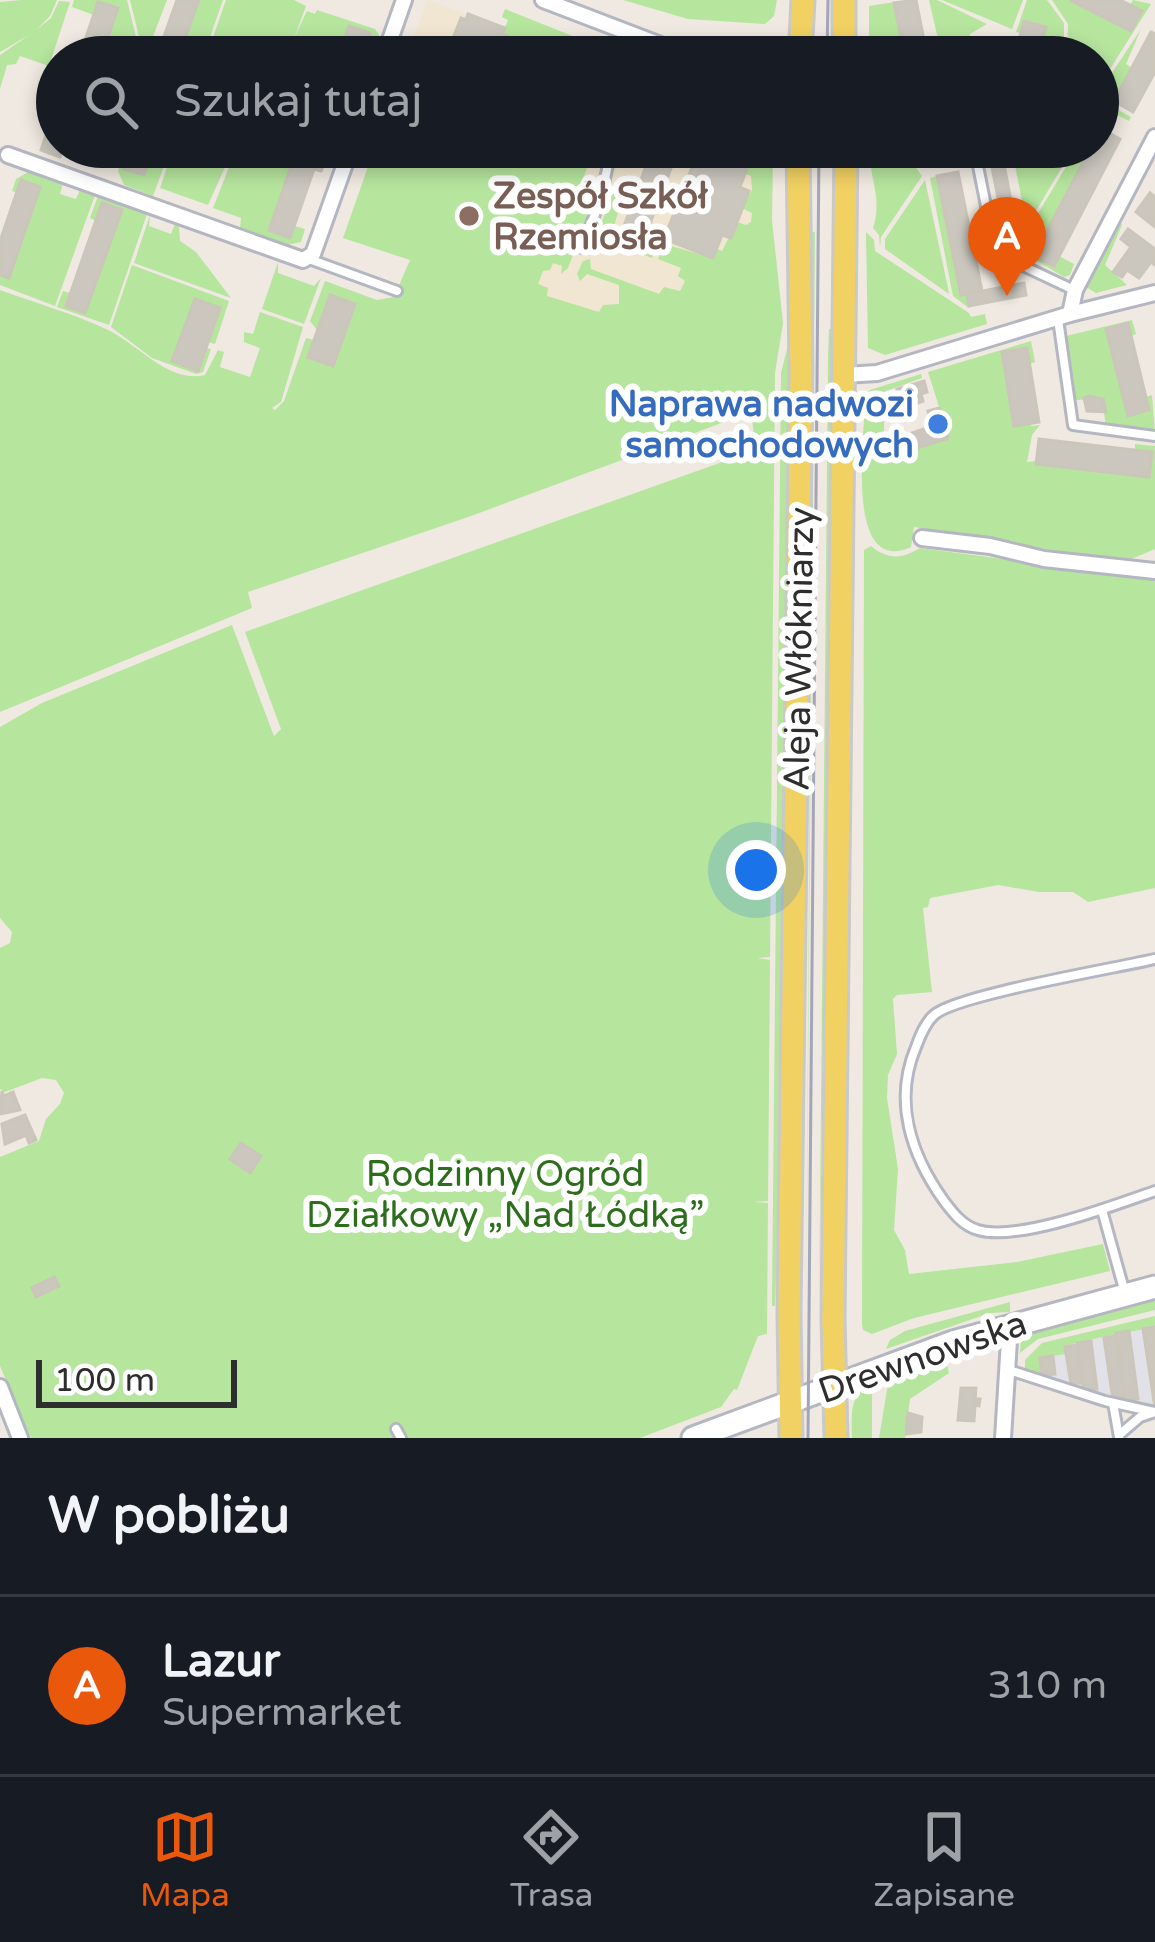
<!DOCTYPE html>
<html lang="pl">
<head>
<meta charset="utf-8">
<style>
  body { margin:0; font-family:"Varela Round",sans-serif; background:#242831; color:#f1f3f6 }
  .scale { position:absolute; left:36px; bottom:30px; width:201px; box-sizing:border-box; padding-left:12px; border:6px solid #2e2e2e; border-top:0; font-size:33px; line-height:42px; white-space:nowrap; color:#2e2e2e; -webkit-text-stroke:9px #fff; paint-order:stroke }
  .you { position:absolute; left:756px; top:870px; width:42px; height:42px; margin:-30px; border:9px solid #fff; border-radius:50%; background:#1a73e8; box-shadow:0 0 0 18px #1a73e833 }
  .badge { display:grid; place-items:center; width:78px; height:78px; border-radius:50%; background:#ea580c; color:#fff; font-size:39px; font-weight:700 }
  .pin { position:absolute; translate:-50% -99px; filter:drop-shadow(0 3px 6px #0008) }
  .pin::after { content:''; position:absolute; top:63px; width:42px; height:36px; background:inherit; clip-path:polygon(0 0,100% 0,50% 100%) }
  .list { margin:0; padding:0; list-style:none }
  h2 { display:flex; justify-content:space-between; align-items:center; height:156px; margin:0; padding:0 48px; font-size:51px }
  h2 small { font-size:39px; font-weight:400; color:#9ea1a6 }
  .list li { display:grid; grid-template-columns:78px 1fr auto; gap:36px; align-items:center; box-sizing:border-box; height:180px; padding:0 48px; border-top:3px solid #363941 }
  .list b { display:block; font-size:45px; white-space:nowrap }
  .list p { margin:0; font-size:39px; white-space:nowrap; color:#9ea1a6 }
  .list em { font-size:39px; font-style:normal; color:#9ea1a6 }
  .icon { flex:none; width:66px; height:66px; fill:none; stroke:currentColor; stroke-width:2; stroke-linecap:round; stroke-linejoin:round }
  .map { position:relative; flex:none; width:1155px; height:1438px; overflow:hidden }
  .search { position:absolute; background:#171b24; box-shadow:0 6px 18px #0003; left:36px; right:36px; top:36px; height:132px; display:flex; align-items:center; gap:30px; box-sizing:border-box; padding:0 42px; border-radius:66px; color:#9ea1a6; font-size:45px }
  .sheet { height:336px; background:#171b24 }
  nav { display:flex; justify-content:space-around; align-items:center; box-sizing:border-box; height:168px; border-top:3px solid #363941; background:#171b24; font-size:33px; color:#9ea1a6 }
  nav a { display:grid; justify-items:center; gap:6px }
  nav .on { color:#ea580c }
  .map>svg:first-child { display:block }
  .industrial { fill:#e3e1e8 }
  .education { fill:#f0e6d1 }
  .green { fill:#b6e59e }
  .building { fill:#cbc7bf; stroke:#cbc5ba; stroke-width:3 }
  .lines { fill:none; stroke-linecap:round; stroke-linejoin:round }
  .lane-casing { stroke:#b4b7c1; stroke-width:14 }
  .street-casing { stroke:#b4b7c1; stroke-width:20 }
  .secondary-casing { stroke:#b4b7c1; stroke-width:27 }
  .primary-casing { stroke:#c9c9c9; stroke-width:27 }
  .lane { stroke:#fff; stroke-width:8 }
  .street { stroke:#fff; stroke-width:14 }
  .secondary { stroke:#fff; stroke-width:21 }
  .primary { stroke:#f2d163; stroke-width:21 }
  .tram { stroke:#a3a6b8; stroke-width:3 }
  .education-dot { fill:#8d6e63; stroke:#fff; stroke-width:4.5 }
  .shop-dot { fill:#3f7fe0; stroke:#fff; stroke-width:4.5 }
  .labels { text-anchor:middle; stroke-width:12; stroke-linejoin:round; paint-order:stroke }
  .education-label { font-size:36px; font-weight:bold; fill:#785e54; stroke:#fff; text-anchor:start }
  .shop-label { font-size:36px; font-weight:bold; fill:#366cbe; stroke:#fff; text-anchor:end }
  .street-label { font-size:36px; fill:#2e2e2e; stroke:#fff }
  .park-label { font-size:36px; fill:#2c6e1b; stroke:#fff }
</style>
</head>
<body>
<div class="map">
<svg width="1155" height="1438" viewBox="0 0 1155 1438">
  <rect width="100%" height="100%" fill="#efe9e1"/>
  <!-- industrial -->
  <polygon class="industrial" points="1155,1327 1155,1408 1113,1400 1042,1376 1040,1358 1065,1354 1065,1347 1077,1343"/>
  <!-- education -->
  <g class="education">
    <polygon points="427,0 505,28 503,33 564,52 570,57 406,57"/>
    <polygon points="375,147 755,147 757,213 728,278 588,317 343,238"/>
  </g>
  <!-- green -->
  <g class="green">
    <polygon points="22,0 57,0 50,16 36,30 51,18 59,1 70,2 49,66 20,56 16,64 7,65 0,89 0,55 29,35 0,52 0,2"/>
    <polygon points="74,0 127,0 141,57 101,57 117,8 99,2 94,15 72,7"/>
    <polygon points="130,0 167,0 145,57 144,57"/>
    <polygon points="199,0 223,0 203,57 186,57 180,52"/>
    <polygon points="226,0 294,0 306,6 292,44 282,57 206,57"/>
    <polygon points="623,0 777,0 774,16 765,24 688,19"/>
    <polygon points="909,0 894,4 905,57 869,57 869,6"/>
    <polygon points="929,0 937,0 987,24 970,34 970,40 939,43"/>
    <polygon points="942,0 1023,0 1012,29"/>
    <polygon points="1027,0 1047,0 1064,23 1064,57 1038,57 1045,27 1025,21 1021,33 1016,32"/>
    <polygon points="1052,0 1070,0 1131,31 1141,12 1130,5 1133,0 1151,4 1098,88 1098,57 1067,57 1068,24"/>
    <polygon points="505,9 625,57 570,57 565,52 562,57 502,34 508,20 502,17"/>
    <polygon points="317,10 375,29 379,35 373,53 366,52 368,46 349,26 338,57 285,57 307,11 315,14"/>
    <polygon points="1141,29 1126,64 1132,68 1111,106 1131,117 1129,121 1098,105 1098,94"/>
    <polygon points="154,147 171,147 153,196 124,185 118,171 123,154 129,156 125,169 144,175"/>
    <polygon points="174,147 234,147 208,205 160,188"/>
    <polygon points="237,147 306,147 301,163 293,162 269,230 289,237 294,226 305,229 301,242 287,245 240,228 241,218 213,208"/>
    <path d="M375 147H565L556 162 567 166 579 147H595L582 181 590 185 592 179 597 192 568 268 561 274 562 266 553 263 550 270 543 271 538 284 548 288 547 296 599 312 603 305 619 304V285L587 274 580 281 577 274 583 261 590 259 591 269 659 294 664 287 680 291 685 281 678 276 681 268 658 259 664 244 713 258 717 249 722 251 737 222 746 225 751 222 752 213 742 208 752 190 751 176 745 174 749 147H766L773 156 772 220 783 323 775 373 770 957 757 958 770 960 768 1201 754 1202 768 1203 767 1334 758 1336 737 1390 734 1389 721 1407 640 1438H31L0 1366V1157L39 1141 46 1119 60 1104 64 1093 56 1080 42 1078 5 1092 0 1089V948L10 943 12 932 0 918V727L42 703 232 625 274 736 281 729 245 632 756 450 751 412 471 516 248 592 252 608 0 712V290C35 303 72 313 106 329 136 342 168 384 205 375L218 350 224 352 220 367 250 377 260 348 244 342V332L253 334 260 312 303 327 281 402 272 408 275 410 284 401 306 338 314 340 308 357 333 365 330 295 317 330 310 321 325 281 377 300 394 297 410 260 343 238Z"/>
    <path d="M869 147 903 150 922 176 881 237 880 247 879 235 873 228C883 199 869 177 869 147Z"/>
    <polygon points="1024,147 1074,147 1027,226 1013,155"/>
    <polygon points="1078,147 1091,147 1035,255 1054,266 1059,256 1074,264 1070,275 1064,277 1024,253 1028,230"/>
    <polygon points="30,171 63,183 60,194 76,199 80,190 95,195 55,306 0,285 0,275 9,277 40,188 21,180 17,193 12,191 16,179"/>
    <polygon points="937,176 960,294 967,294 969,308 953,296 930,178"/>
    <polygon points="925,180 948,288 949,294 885,249 885,239"/>
    <polygon points="607,183 624,191 613,230 656,249 652,258 602,239 598,245 593,244 609,204 606,201"/>
    <polygon points="98,196 147,214 109,325 57,307 63,291 70,293 66,306 85,312 96,221 90,218"/>
    <polygon points="150,215 149,226 171,234 175,224 179,227 180,241 196,252 231,298 134,263"/>
    <polygon points="1119,220 1122,225 1105,265 1127,285 1096,293 1084,286"/>
    <polygon points="809,232 815,232 806,1318 813,307"/>
    <polygon points="866,232 874,240 875,251 969,313 971,317 985,314 987,324 885,355 868,348"/>
    <polygon points="278,262 278,273 314,286 321,278 304,324 262,309"/>
    <polygon points="132,265 229,301 215,344 208,342 220,308 195,300 206,348 211,349 203,372 196,374 152,358 111,327"/>
    <polygon points="1132,320 1136,334 1131,336 1127,323 1107,329 1129,415 1149,410 1146,397 1152,395 1155,434 1106,427 1102,399 1076,400 1066,336"/>
    <polygon points="829,329 833,329 819,1318 828,357"/>
    <polygon points="789,341 783,1059 775,1306 772,1306 781,373"/>
    <path d="M1031 341 1035 362 1029 364 1026 348 1002 352 1031 426 1040 425 1032 435 1027 462 1135 450V444L1155 446V549L1129 560H1113L914 527 911 547C845 577 864 438 865 404L870 390 921 374 922 378 883 392 885 457 949 438 928 372Z"/>
    <path d="M871 546C888 560 902 559 920 548L1155 579V888L1088 902 1073 892H1039L998 885 930 898 928 907 923 908 932 992 897 995 893 999 897 1054 888 1075 887 1098 898 1169 894 1230 905 1250 909 1274 1017 1262 1103 1244 1110 1271 914 1318 872 1334 863 1330 862 1324 864 550Z"/>
    <polygon points="1155,1300 1155,1310 1038,1339 1020,1353 1021,1339 1031,1331"/>
    <polygon points="1010,1302 1010,1312 990,1313 886,1349 890,1340 905,1331"/>
    <polygon points="1155,1316 1155,1327 1078,1342 1065,1347 1066,1354 1040,1358 1042,1376 1025,1371 1025,1360 1042,1343"/>
    <polygon points="946,1361 949,1373 910,1399 905,1438 879,1438 888,1384"/>
    <path d="M872 1384V1438H852C852 1415 848 1395 872 1384Z"/>
  </g>
  <!-- building -->
  <g class="building">
    <polygon points="177,0 199,0 180,52 186,57 164,57 167,48 161,45"/>
    <polygon points="916,0 924,40 927,57 905,57 894,3"/>
    <polygon points="1070,0 1120,0 1142,11 1131,31"/>
    <polygon points="98,2 118,8 101,57 72,57 75,50 81,52"/>
    <polygon points="468,14 505,28 502,34 562,57 493,57 452,41 461,18 466,20"/>
    <polygon points="1024,21 1046,27 1038,57 1014,57"/>
    <polygon points="349,26 370,33 364,57 338,57"/>
    <polygon points="1151,32 1155,34 1155,72 1133,112 1114,101"/>
    <polygon points="57,102 57,147 63,147 60,157 41,150"/>
    <polygon points="1100,128 1120,139 1054,266 1034,256 1091,147 1098,147"/>
    <polygon points="132,147 154,147 144,175 124,169"/>
    <polygon points="306,147 332,149 321,171 314,169 290,238 269,230 293,161 301,163"/>
    <polygon points="653,147 679,147 646,234 624,226"/>
    <polygon points="700,147 749,147 750,161 740,187 749,191 731,238 722,235 713,258 664,239"/>
    <polygon points="1003,160 1017,231 1005,234 991,162"/>
    <polygon points="958,172 982,291 961,295 937,176"/>
    <polygon points="21,180 40,187 9,278 0,275 0,241"/>
    <polygon points="1150,193 1155,197 1155,227 1136,212"/>
    <polygon points="102,203 122,210 85,313 66,306"/>
    <polygon points="1128,229 1155,249 1155,265 1151,262 1139,278 1127,270 1122,277 1113,272 1131,247 1121,239"/>
    <polygon points="1024,283 1026,295 969,306 967,294"/>
    <polygon points="330,295 355,304 333,366 308,357"/>
    <polygon points="195,299 220,308 198,371 172,361"/>
    <polygon points="1128,323 1149,410 1128,416 1106,329"/>
    <polygon points="1027,348 1039,422 1014,426 1002,352"/>
    <polygon points="924,381 927,392 921,394 923,401 903,409 897,389"/>
    <polygon points="1089,396 1103,399 1106,412 1087,411 1084,398"/>
    <polygon points="939,408 948,436 937,439 928,411"/>
    <polygon points="930,427 937,439 949,438 917,448 912,433"/>
    <polygon points="1039,439 1152,452 1149,477 1036,464"/>
    <polygon points="2,1091 4,1096 13,1092 20,1110 0,1114"/>
    <polygon points="25,1115 36,1140 29,1143 26,1135 5,1144 2,1124"/>
    <polygon points="241,1143 261,1156 250,1173 230,1159"/>
    <polygon points="54,1277 59,1286 36,1297 32,1288"/>
    <polygon points="1155,1327 1155,1408 1143,1329"/>
    <polygon points="1129,1331 1138,1399 1126,1401 1116,1333"/>
    <polygon points="1116,1336 1125,1398 1113,1400 1104,1338"/>
    <polygon points="1091,1341 1097,1389 1084,1391 1077,1343"/>
    <polygon points="1077,1345 1083,1383 1071,1384 1065,1347"/>
    <polygon points="1053,1356 1055,1374 1042,1376 1040,1358"/>
    <polygon points="961,1388 976,1388 975,1399 980,1399 979,1406 975,1405 974,1421 958,1420"/>
    <polygon points="908,1413 922,1417 921,1432 906,1434"/>
  </g>
  <g class="lines">
    <!-- lane casing -->
    <g class="lane-casing">
      <g id="lane">
        <polyline points="945,44 948,57"/>
        <polyline points="968,147 977,161 994,246 1002,256 1074,290"/>
        <polyline points="582,248 600,201 612,147"/>
        <polyline points="309,259 397,291"/>
        <polyline points="1058,319 1073,425 1155,436"/>
        <path d="M1155 959C1116 968 956 995 934 1015 925 1023 920 1036 916 1047 893 1101 911 1155 944 1201 953 1213 963 1226 978 1230 1018 1242 1115 1205 1155 1191"/>
        <polyline points="1102,1210 1125,1293"/>
        <polyline points="1009,1370 1105,1401 1155,1412"/>
        <polyline points="1113,1403 1119,1437"/>
        <polyline points="396,1429 401,1438"/>
        <polyline points="1119,1435 1140,1417 1152,1413"/>
      </g>
    </g>
    <!-- street casing -->
    <g class="street-casing">
      <g id="street">
        <polyline points="543,0 666,47 800,57"/>
        <polyline points="384,57 404,0"/>
        <polyline points="8,155 303,260 313,254 351,147"/>
        <polyline points="1070,314 1075,290 1155,137"/>
        <polyline points="844,375 877,373 1070,314 1155,293"/>
        <polyline points="922,538 990,546 1044,559 1155,571"/>
        <polyline points="0,1387 20,1438"/>
        <polyline points="1003,1438 1010,1324"/>
      </g>
    </g>
    <!-- secondary casing -->
    <g class="secondary-casing">
      <polyline id="secondary" points="693,1438 953,1342 1155,1287"/>
    </g>
    <!-- primary casing -->
    <g class="primary-casing">
      <g id="primary">
        <polyline points="800,57 803,0"/>
        <polyline points="844,57 844,0"/>
        <polyline points="791,1438 789,1314 801,370 798,147"/>
        <polyline points="836,1438 833,1318 846,147"/>
      </g>
    </g>
    <!-- lane -->
    <use href="#lane" class="lane"/>
    <!-- street -->
    <use href="#street" class="street"/>
    <!-- secondary -->
    <use href="#secondary" class="secondary"/>
    <!-- primary -->
    <use href="#primary" class="primary"/>
    <!-- tram -->
    <g class="tram">
      <polyline points="827,57 828,0"/>
      <polyline points="808,1438 819,147"/>
    </g>
  </g>
  <!-- markers -->
  <circle class="education-dot" cx="469" cy="216" r="12"/>
  <circle class="shop-dot" cx="938" cy="424" r="12"/>
  <g class="labels">
    <!-- education labels -->
    <g class="education-label">
      <text x="493" y="208">Zespół Szkół<tspan x="493" dy="41">Rzemiosła</tspan></text>
    </g>
    <!-- shop labels -->
    <g class="shop-label">
      <text x="914" y="416">Naprawa nadwozi<tspan x="914" dy="41">samochodowych</tspan></text>
    </g>
    <!-- street labels -->
    <g class="street-label">
      <text transform="translate(798 649) rotate(-89)" y="13">Aleja Włókniarzy</text>
      <text transform="translate(922 1356) rotate(-19)" y="13">Drewnowska</text>
    </g>
    <!-- park labels -->
    <g class="park-label">
      <text x="505" y="1186">Rodzinny Ogród<tspan x="505" dy="41">Działkowy „Nad Łódką”</tspan></text>
    </g>
  </g>
</svg>
<div class="scale">100 m</div>
<div class="you"></div>
<div class="pin badge" style="left:1007px;top:296px">A</div>
<div class="search"><svg class="icon" aria-label="search" viewBox="0 0 24 24"><circle cx="10" cy="10" r="6"/><path d="M15 15l6 6"/></svg>Szukaj tutaj</div>
</div>
<section class="sheet">
<h2>W pobliżu<small></small></h2>
<ul class="list">
<li><span class="badge">A</span><div><b>Lazur</b><p>Supermarket</p></div><em>310 m</em></li>
</ul>
</section>
<nav>
<a class="on"><svg class="icon" aria-label="map" viewBox="0 0 24 24"><path d="M3 6l6-2 6 2 6-2v14l-6 2-6-2-6 2zM9 4v14M15 6v14"/></svg>Mapa</a>
<a><svg class="icon" aria-label="directions" viewBox="0 0 24 24"><path d="M12 3l9 9-9 9-9-9zM9 14v-3h6M13 9l2 2-2 2"/></svg>Trasa</a>
<a><svg class="icon" aria-label="saved" viewBox="0 0 24 24"><path d="M7 4h10v16l-5-4-5 4z"/></svg>Zapisane</a>
</nav>
</body>
</html>
